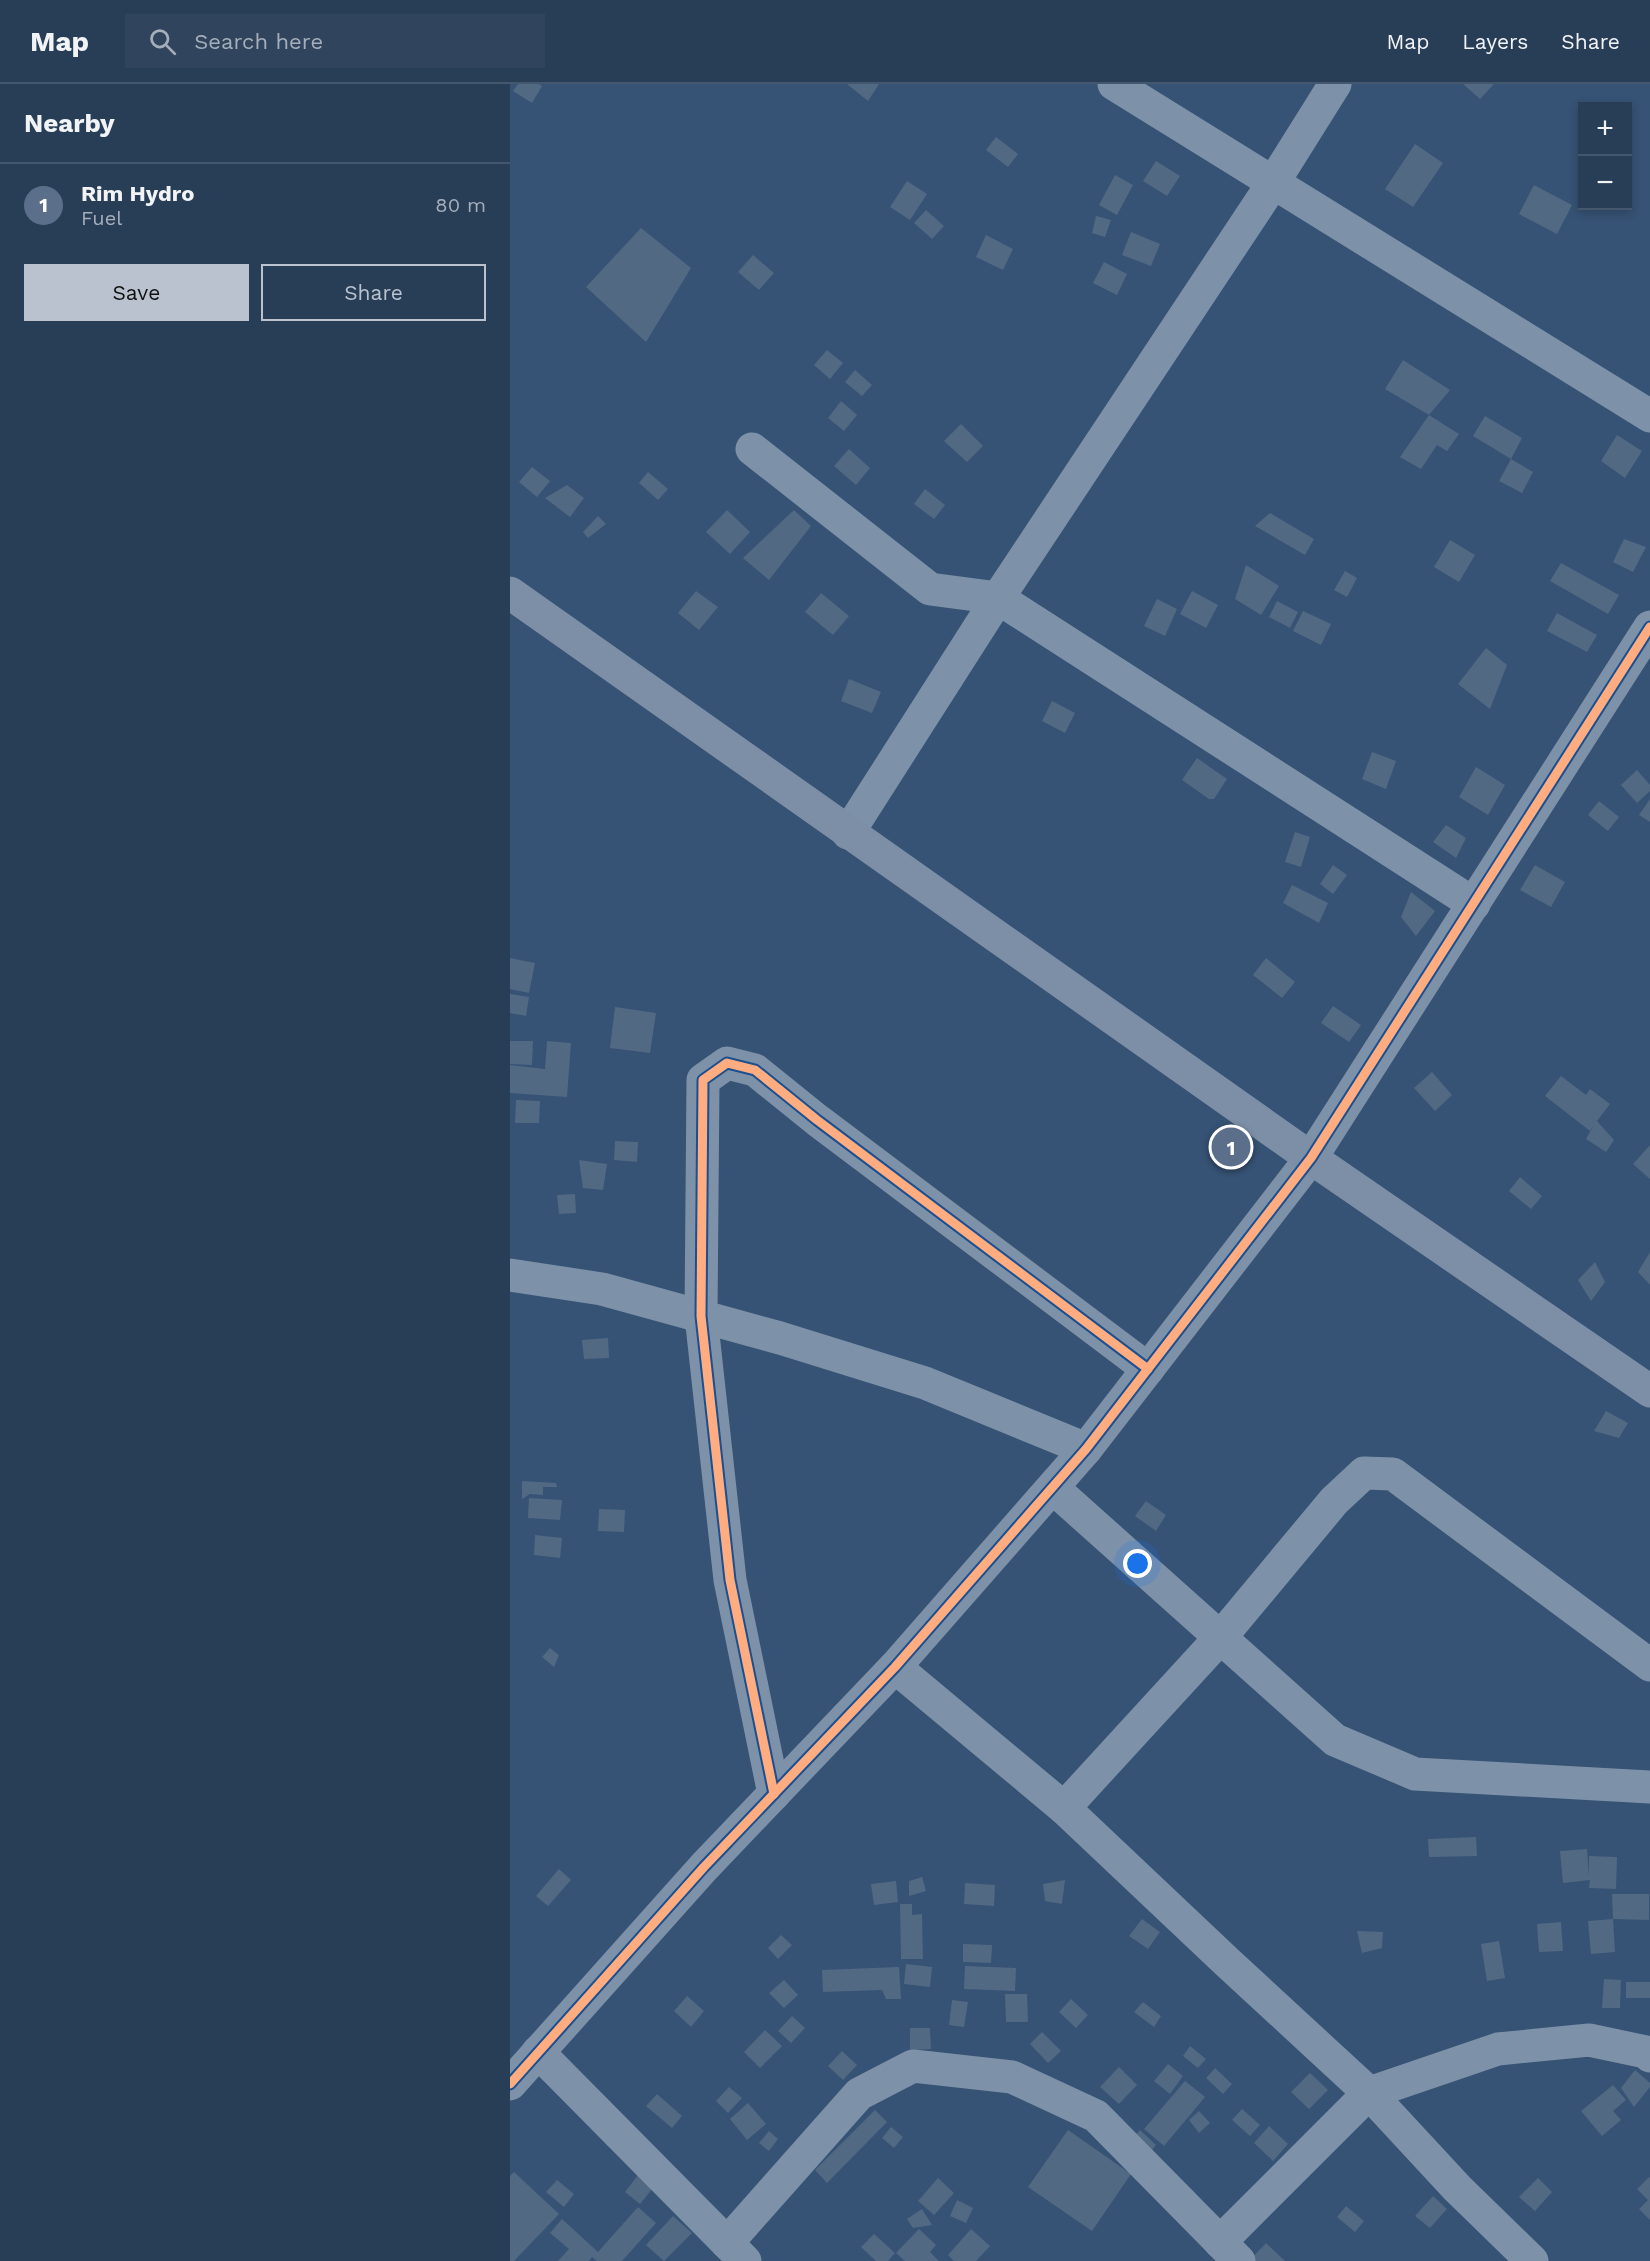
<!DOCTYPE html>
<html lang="en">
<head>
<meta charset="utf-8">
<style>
  body { margin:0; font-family:"Work Sans",sans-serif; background:#30455d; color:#f1f3f6 }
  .controls { position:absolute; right:18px; top:18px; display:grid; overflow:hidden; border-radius:0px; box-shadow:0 3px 9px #0003 }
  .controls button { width:54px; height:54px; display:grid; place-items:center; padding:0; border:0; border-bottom:2px solid #44576d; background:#283e57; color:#f1f3f6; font:30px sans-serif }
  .you { position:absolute; left:628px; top:1480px; width:21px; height:21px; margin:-15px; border:4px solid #fff; border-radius:50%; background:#1a73e8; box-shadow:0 0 0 9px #1a73e833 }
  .badge { display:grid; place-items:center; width:39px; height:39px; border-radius:50%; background:#b9c2ce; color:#fff; font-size:20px; font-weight:700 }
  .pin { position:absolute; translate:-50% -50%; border:3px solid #fff; box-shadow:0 2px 6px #0006 }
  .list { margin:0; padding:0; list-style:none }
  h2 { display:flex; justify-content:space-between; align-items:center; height:78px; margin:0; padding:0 24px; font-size:26px }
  h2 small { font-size:20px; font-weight:400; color:#a5aeba }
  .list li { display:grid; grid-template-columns:39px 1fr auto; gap:18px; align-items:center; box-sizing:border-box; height:84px; padding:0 24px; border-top:2px solid #44576d }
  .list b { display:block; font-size:22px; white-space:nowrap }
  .list p { margin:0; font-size:20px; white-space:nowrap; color:#a5aeba }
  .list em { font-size:20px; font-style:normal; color:#a5aeba }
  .actions { display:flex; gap:12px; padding:18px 24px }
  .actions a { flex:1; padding:14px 0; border:2px solid #b9c2ce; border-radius:0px; text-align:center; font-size:21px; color:#b9c2ce }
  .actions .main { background:#b9c2ce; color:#111 }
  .icon { flex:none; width:33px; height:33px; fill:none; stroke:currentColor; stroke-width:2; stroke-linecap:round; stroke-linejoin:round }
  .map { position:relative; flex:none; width:1140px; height:2177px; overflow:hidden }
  header { display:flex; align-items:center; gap:36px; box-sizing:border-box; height:84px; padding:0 30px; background:#283e57; border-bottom:2px solid #44576d }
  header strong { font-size:28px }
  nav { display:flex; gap:33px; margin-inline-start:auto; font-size:21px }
  .search { width:420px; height:54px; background:#30455d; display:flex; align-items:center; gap:15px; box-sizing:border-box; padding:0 21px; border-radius:0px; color:#a5aeba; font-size:22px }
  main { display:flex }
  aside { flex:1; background:#283e57 }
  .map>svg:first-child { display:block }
  .building { fill:#526984 }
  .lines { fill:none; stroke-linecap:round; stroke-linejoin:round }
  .minor { stroke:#7d92a8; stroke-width:33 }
  .primary { stroke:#7d8ea7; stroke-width:33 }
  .cycleway-casing { stroke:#1b4f8f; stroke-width:13 }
  .cycleway { stroke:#ffac80; stroke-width:9 }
</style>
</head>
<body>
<header>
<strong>Map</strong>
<div class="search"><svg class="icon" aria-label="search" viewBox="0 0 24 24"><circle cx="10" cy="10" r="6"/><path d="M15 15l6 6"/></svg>Search here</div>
<nav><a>Map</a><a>Layers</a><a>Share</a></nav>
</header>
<main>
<aside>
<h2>Nearby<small></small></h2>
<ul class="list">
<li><span class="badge" style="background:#5c6f8a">1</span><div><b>Rim Hydro</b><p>Fuel</p></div><em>80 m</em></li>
</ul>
<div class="actions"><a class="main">Save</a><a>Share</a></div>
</aside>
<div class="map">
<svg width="1140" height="2177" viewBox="0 0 1140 2177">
  <rect width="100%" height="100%" fill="#365274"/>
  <!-- building -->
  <g class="building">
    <polygon points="8,0 29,0 32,2 22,19 3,7"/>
    <polygon points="337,0 369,0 358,17"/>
    <polygon points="953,0 984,0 970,15"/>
    <polygon points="486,53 508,70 498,83 476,66"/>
    <polygon points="905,60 933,79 903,123 875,105"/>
    <polygon points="646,77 670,92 657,112 633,97"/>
    <polygon points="605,91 623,101 607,131 589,121"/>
    <polygon points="397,97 417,110 400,136 380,123"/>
    <polygon points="1024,101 1062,121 1047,150 1009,130"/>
    <polygon points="416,126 434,142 422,155 404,139"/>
    <polygon points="586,132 601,136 595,153 582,149"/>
    <polygon points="131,144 181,184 136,258 76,203"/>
    <polygon points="621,148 650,160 641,182 612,171"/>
    <polygon points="476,151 503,165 493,186 466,173"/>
    <polygon points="243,171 264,189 249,206 228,188"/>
    <polygon points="594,178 617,190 607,211 583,199"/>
    <polygon points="317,266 333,279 320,295 304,281"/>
    <polygon points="893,276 940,306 919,331 875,305"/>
    <polygon points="345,286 362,301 352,312 335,298"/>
    <polygon points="331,317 347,331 334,347 318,334"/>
    <polygon points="919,331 949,350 937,367 927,361 911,385 890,373"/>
    <polygon points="975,332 1012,354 1001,375 963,352"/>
    <polygon points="451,340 473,362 457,378 434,357"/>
    <polygon points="1107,351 1132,367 1115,394 1091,377"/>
    <polygon points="339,365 360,384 346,401 324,382"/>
    <polygon points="1001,375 1023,388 1012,409 989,397"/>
    <polygon points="22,383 40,397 27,413 9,398"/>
    <polygon points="138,388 158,405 148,416 129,399"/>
    <polygon points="57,401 74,414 60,433 35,414"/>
    <polygon points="415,405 435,421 424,435 404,420"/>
    <polygon points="217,426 240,448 220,470 196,448"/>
    <polygon points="284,426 301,442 259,496 233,474"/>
    <polygon points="760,429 804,455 795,471 745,442"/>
    <polygon points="88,432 96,440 78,454 73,448"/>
    <polygon points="1114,455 1136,463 1123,488 1103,478"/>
    <polygon points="940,456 965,471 949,498 924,483"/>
    <polygon points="1051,479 1109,511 1098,530 1040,497"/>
    <polygon points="736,481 769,502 751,531 725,515"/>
    <polygon points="835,487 847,494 837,513 824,506"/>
    <polygon points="186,507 208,523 189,546 168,529"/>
    <polygon points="682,507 708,521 696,544 670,530"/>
    <polygon points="311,509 339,532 323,551 295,528"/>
    <polygon points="647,515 667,525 655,552 634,542"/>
    <polygon points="767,517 788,528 780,544 759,533"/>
    <polygon points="793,527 821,540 811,561 783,547"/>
    <polygon points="1047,529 1087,551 1077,568 1037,547"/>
    <polygon points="976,564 997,581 980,625 948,600"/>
    <polygon points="339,595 371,608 362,629 331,617"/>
    <polygon points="542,617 565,629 555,649 532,637"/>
    <polygon points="862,668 886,677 876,705 852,695"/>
    <polygon points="687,674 717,695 704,715 699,715 672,696"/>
    <polygon points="966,683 995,701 978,731 949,713"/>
    <polygon points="1127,686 1140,701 1140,707 1127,719 1111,701"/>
    <polygon points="1140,715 1140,738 1129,731"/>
    <polygon points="1089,717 1109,733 1098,747 1078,731"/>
    <polygon points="936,741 956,754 946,774 923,758"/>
    <polygon points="785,748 800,753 791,783 775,778"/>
    <polygon points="823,781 837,791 823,810 810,800"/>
    <polygon points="1025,781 1055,798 1041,823 1010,806"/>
    <polygon points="782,801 818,819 809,839 773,819"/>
    <polygon points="901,808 925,827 906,852 891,833"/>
    <polygon points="0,874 25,879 19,909 0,905"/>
    <polygon points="756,874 785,898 772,914 743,891"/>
    <polygon points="0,910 19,913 16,932 0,929"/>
    <polygon points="823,922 851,941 839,958 811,939"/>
    <polygon points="105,923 146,929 140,969 100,964"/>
    <polygon points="0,957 23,957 22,981 0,980"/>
    <polygon points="37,957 61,959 57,1013 0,1009 0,981 35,985"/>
    <polygon points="922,988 942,1011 925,1027 904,1004"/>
    <polygon points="1051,992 1076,1011 1080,1005 1100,1020 1087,1037 1104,1056 1096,1068 1076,1055 1084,1041 1080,1047 1035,1012"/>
    <polygon points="6,1016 30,1017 29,1039 5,1039"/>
    <polygon points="105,1057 128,1058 127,1078 104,1076"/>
    <polygon points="1140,1061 1140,1095 1123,1080"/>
    <polygon points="69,1076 97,1080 93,1106 73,1104"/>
    <polygon points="1010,1093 1032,1112 1021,1125 999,1107"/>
    <polygon points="65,1110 66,1129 49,1130 47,1111"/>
    <polygon points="1140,1168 1140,1201 1128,1188"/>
    <polygon points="1085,1178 1095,1198 1081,1217 1068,1196"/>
    <polygon points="98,1254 99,1274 74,1275 72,1256"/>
    <polygon points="1096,1327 1118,1339 1109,1354 1084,1347"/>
    <polygon points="12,1397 46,1399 47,1403 33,1403 33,1411 20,1410 12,1415"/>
    <polygon points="19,1414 52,1416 50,1436 18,1434"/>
    <polygon points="636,1417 656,1431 646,1447 625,1432"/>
    <polygon points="89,1425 115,1426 114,1448 88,1447"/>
    <polygon points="25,1451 52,1454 50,1474 24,1471"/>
    <polygon points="40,1564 49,1571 44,1583 32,1573"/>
    <polygon points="966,1753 967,1772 919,1773 918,1755"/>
    <polygon points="1077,1765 1079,1792 1079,1772 1107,1773 1106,1805 1079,1804 1080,1796 1053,1799 1050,1767"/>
    <polygon points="49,1785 61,1796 38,1822 26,1812"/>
    <polygon points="412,1793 416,1807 399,1812 399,1797"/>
    <polygon points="555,1796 552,1820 535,1817 533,1800"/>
    <polygon points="386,1797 388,1818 364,1821 361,1800"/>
    <polygon points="455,1799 485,1801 484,1822 454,1820"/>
    <polygon points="1102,1810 1139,1810 1139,1836 1103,1835"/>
    <polygon points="390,1820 402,1820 402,1831 412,1830 413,1875 391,1875"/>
    <polygon points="632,1835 650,1848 638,1865 619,1852"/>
    <polygon points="1103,1835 1105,1868 1081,1870 1078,1837"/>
    <polygon points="1051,1838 1053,1867 1029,1868 1027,1840"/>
    <polygon points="847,1847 873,1848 872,1864 852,1869"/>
    <polygon points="271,1851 282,1861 268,1875 258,1864"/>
    <polygon points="989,1857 995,1894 977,1897 971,1860"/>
    <polygon points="453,1860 482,1861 481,1879 453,1878"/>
    <polygon points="396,1880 422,1883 420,1903 394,1900"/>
    <polygon points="455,1882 506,1884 505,1907 454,1905"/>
    <polygon points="389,1883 391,1915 376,1915 372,1906 313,1908 312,1886"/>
    <polygon points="1094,1895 1111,1896 1110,1924 1092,1924"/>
    <polygon points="274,1896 288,1911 274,1924 259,1909"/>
    <rect x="1116" y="1898" width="24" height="16"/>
    <polygon points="495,1910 517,1910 518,1938 496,1938"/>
    <polygon points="177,1912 194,1927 181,1943 164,1927"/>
    <polygon points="561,1915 578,1931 566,1944 549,1928"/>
    <polygon points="442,1916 458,1918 454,1943 439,1941"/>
    <polygon points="633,1918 651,1932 644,1943 624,1928"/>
    <polygon points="282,1932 295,1944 281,1959 268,1947"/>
    <polygon points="400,1944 420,1944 421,1965 400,1966"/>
    <polygon points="255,1946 272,1962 250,1984 234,1968"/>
    <polygon points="532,1948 551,1967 538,1979 520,1960"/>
    <polygon points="680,1962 696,1975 688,1984 673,1972"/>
    <polygon points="332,1967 347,1981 333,1996 318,1982"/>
    <polygon points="658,1980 673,1992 660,2010 644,1997"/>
    <polygon points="609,1983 627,2001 609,2020 590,2003"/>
    <polygon points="705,1984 722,2000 713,2010 696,1994"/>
    <polygon points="1125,1986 1140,1999 1140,2003 1124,2023 1111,2004"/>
    <polygon points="800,1989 818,2006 799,2025 781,2008"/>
    <polygon points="675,1997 695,2013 654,2062 634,2045"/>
    <polygon points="1103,2001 1116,2016 1103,2027 1111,2036 1092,2052 1071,2027"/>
    <polygon points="219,2003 232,2014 218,2029 206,2017"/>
    <polygon points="147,2010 172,2032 162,2044 136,2022"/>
    <polygon points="238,2019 256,2040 237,2056 220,2035"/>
    <polygon points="732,2025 750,2041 740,2052 722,2036"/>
    <polygon points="365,2026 377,2038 317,2099 305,2086"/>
    <polygon points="689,2027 700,2039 689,2049 679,2036"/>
    <polygon points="759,2042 778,2060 763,2077 744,2059"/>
    <polygon points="381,2043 393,2053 384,2064 372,2054"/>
    <polygon points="558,2046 621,2090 582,2147 518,2103"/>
    <polygon points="630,2046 646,2061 638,2071 621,2056"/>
    <polygon points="259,2047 268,2055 259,2067 249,2059"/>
    <polygon points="4,2088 49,2130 4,2177 0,2177 0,2092"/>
    <polygon points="128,2091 143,2104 130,2120 115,2108"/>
    <polygon points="1139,2093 1140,2094 1140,2136 1129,2125 1138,2116 1127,2105"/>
    <polygon points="428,2094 444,2109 424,2131 408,2117"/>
    <polygon points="1028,2094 1042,2108 1025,2127 1009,2113"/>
    <polygon points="47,2096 64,2110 54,2123 36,2108"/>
    <polygon points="923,2112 937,2125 920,2144 905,2132"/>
    <polygon points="447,2116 463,2124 456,2139 440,2132"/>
    <polygon points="836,2122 854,2137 845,2148 827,2133"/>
    <polygon points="128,2123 146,2139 112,2177 87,2177 82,2173 79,2177 48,2177 59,2165 40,2149 52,2135 88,2168"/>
    <polygon points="412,2125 422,2141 403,2144 397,2135"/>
    <polygon points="163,2132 182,2149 154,2177 136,2161"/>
    <polygon points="409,2145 426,2161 420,2168 429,2177 395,2177 386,2169"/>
    <polygon points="461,2145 480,2162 466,2177 444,2177 438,2171"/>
    <polygon points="364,2150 385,2169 378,2177 366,2177 351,2163"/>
    <polygon points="756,2159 775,2177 739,2177"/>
  </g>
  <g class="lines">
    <!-- minor -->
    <g class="minor">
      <polyline points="604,0 1140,332"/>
      <polyline points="242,365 420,505 488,514 964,820"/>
      <polyline points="338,749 488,514 763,99 825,0"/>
      <polyline points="0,1191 92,1205 270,1254 415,1299 576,1365"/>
      <polyline points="543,1404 825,1656 905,1690 1140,1703"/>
      <polyline points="385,1583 554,1724 717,1878 859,2009 947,2104 1022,2177"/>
      <polyline points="264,1710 220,1496 191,1232 193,996 217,979 245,986 307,1036 638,1285"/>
      <polyline points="554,1724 710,1554 824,1417 854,1389 883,1390 1140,1581"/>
      <polyline points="28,1968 235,2177"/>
      <polyline points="0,2000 194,1783 385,1583 576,1365 801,1074 1140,543"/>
      <polyline points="710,2158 859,2009 988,1965 1079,1956 1136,1968 1140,1972"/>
      <polyline points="217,2159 349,2010 403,1982 502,1993 586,2032 729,2177"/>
    </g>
    <!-- primary -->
    <polyline class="primary" points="0,509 801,1074 1140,1307"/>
    <!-- cycleway casing -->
    <g class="cycleway-casing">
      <g id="cycleway">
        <polyline points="264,1710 220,1496 191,1232 193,996 217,979 245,986 307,1036 638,1285"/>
        <polyline points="0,2000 194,1783 385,1583 576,1365 801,1074 1140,543"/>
      </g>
    </g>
    <!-- cycleway -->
    <use href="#cycleway" class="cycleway"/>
  </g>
</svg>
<div class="controls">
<button>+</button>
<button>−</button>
</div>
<div class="you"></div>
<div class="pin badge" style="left:721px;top:1063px;background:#5c6f8a">1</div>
</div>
</main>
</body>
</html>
